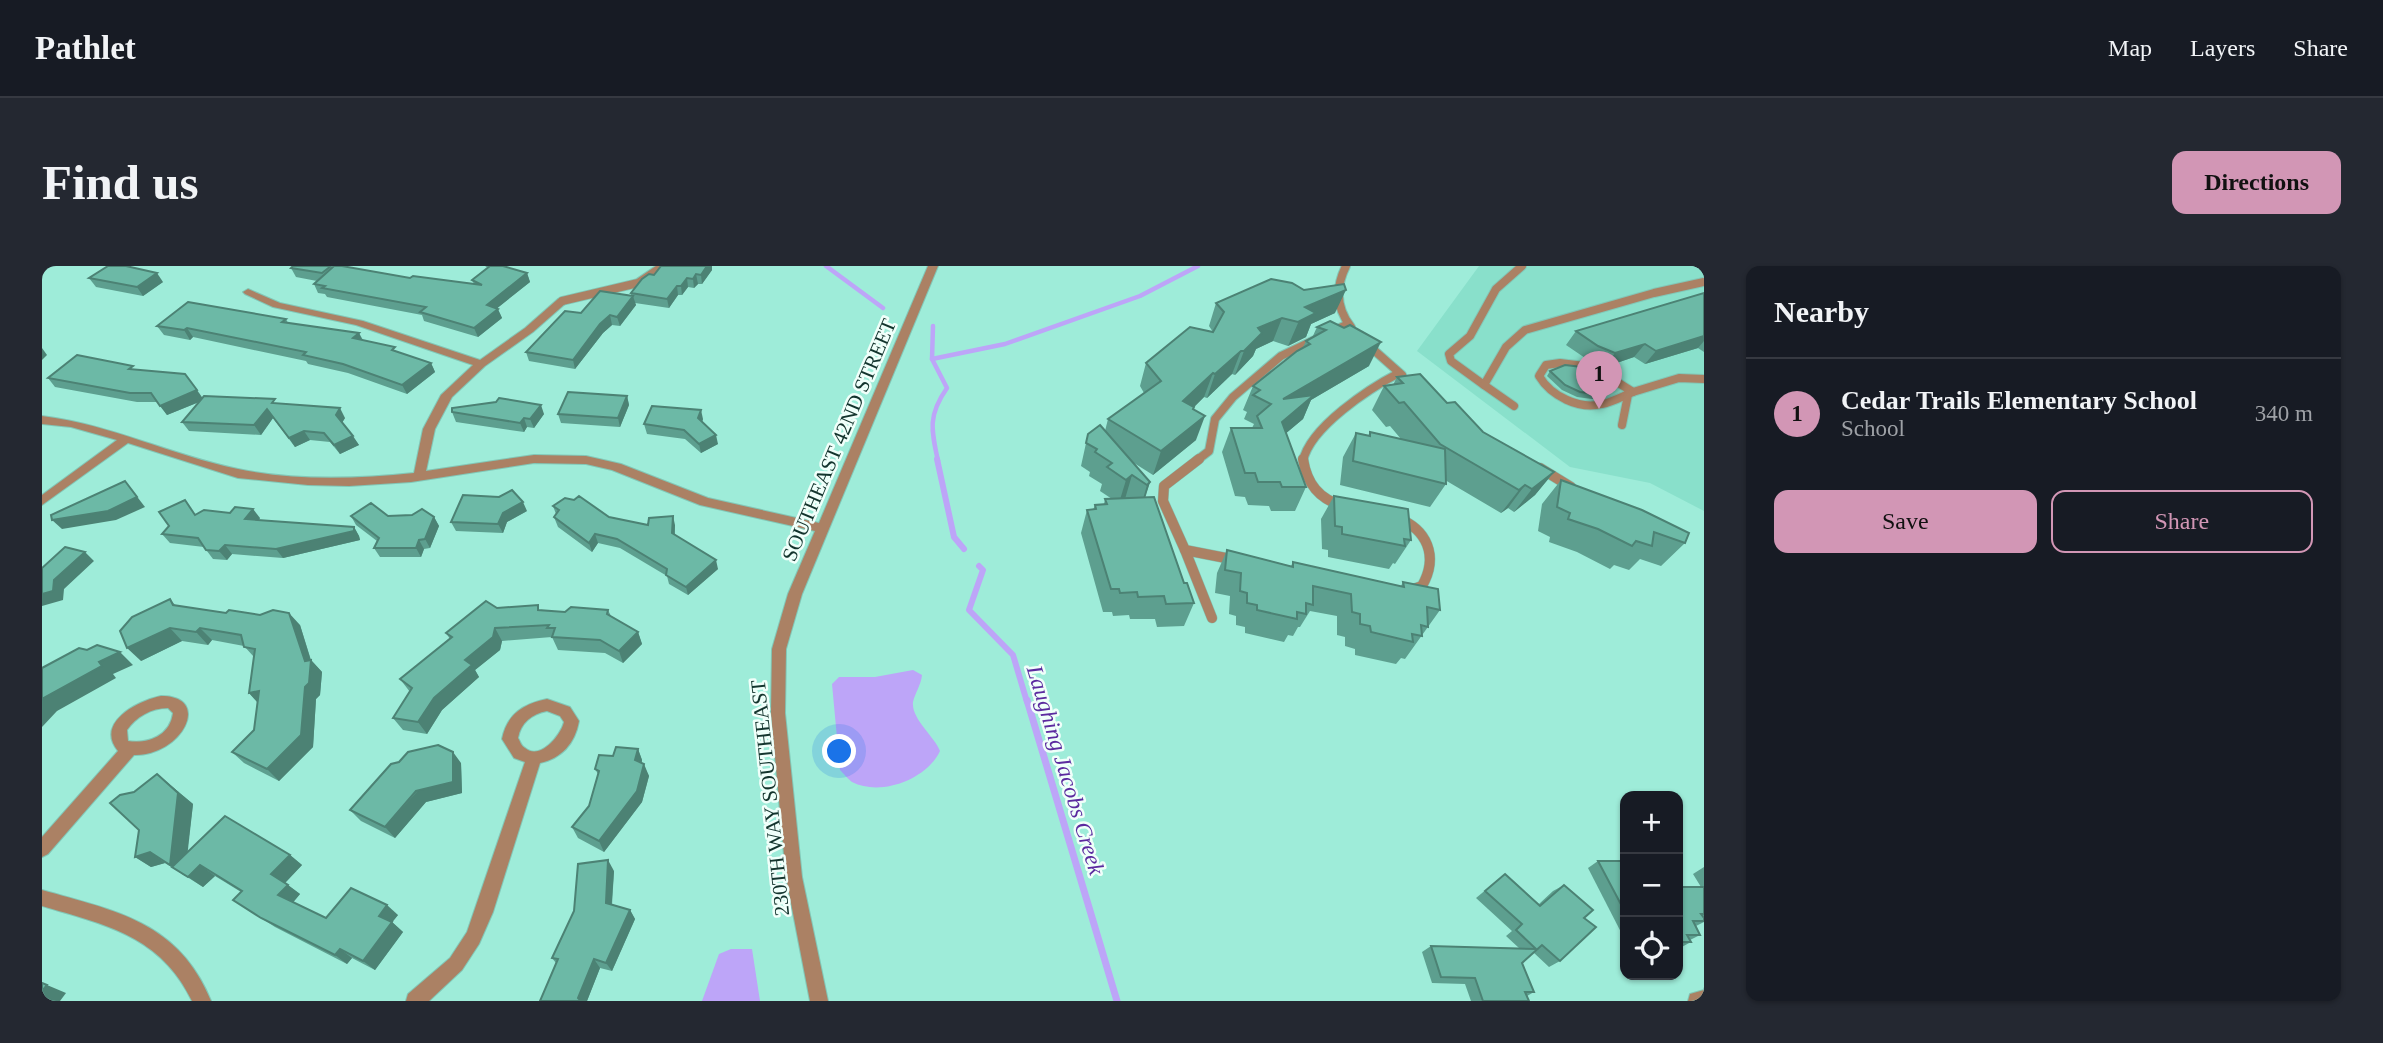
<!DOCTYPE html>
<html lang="en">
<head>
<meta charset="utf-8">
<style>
  body { margin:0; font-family:"Times New Roman",serif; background:#242831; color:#f1f3f6 }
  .controls { position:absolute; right:21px; bottom:21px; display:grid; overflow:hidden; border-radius:14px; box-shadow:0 2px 5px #0004 }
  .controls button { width:63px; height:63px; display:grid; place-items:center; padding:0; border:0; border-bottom:2px solid #363941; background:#171b24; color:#f1f3f6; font:35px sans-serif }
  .you { position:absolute; left:798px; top:486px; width:24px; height:24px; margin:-18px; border:5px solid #fff; border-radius:50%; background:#1a73e8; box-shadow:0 0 0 10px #1a73e833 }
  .badge { display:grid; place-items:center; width:46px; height:46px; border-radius:50%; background:#d296b5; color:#111; font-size:23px; font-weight:700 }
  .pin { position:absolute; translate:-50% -58px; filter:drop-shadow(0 2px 4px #0008) }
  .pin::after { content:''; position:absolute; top:37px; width:24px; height:21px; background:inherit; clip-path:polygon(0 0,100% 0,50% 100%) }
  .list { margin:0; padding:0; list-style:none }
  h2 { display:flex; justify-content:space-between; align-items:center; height:91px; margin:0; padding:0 28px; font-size:30px }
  h2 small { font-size:23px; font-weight:400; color:#9ea1a6 }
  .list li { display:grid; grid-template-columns:46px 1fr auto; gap:21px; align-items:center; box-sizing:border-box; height:112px; padding:0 28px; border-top:2px solid #363941 }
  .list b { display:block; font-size:26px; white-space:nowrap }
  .list p { margin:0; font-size:23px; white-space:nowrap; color:#9ea1a6 }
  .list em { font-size:23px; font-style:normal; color:#9ea1a6 }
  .actions { display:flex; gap:14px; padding:21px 28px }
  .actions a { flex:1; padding:16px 0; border:2px solid #d296b5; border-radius:14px; text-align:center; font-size:24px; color:#d296b5 }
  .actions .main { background:#d296b5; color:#111 }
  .icon { flex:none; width:38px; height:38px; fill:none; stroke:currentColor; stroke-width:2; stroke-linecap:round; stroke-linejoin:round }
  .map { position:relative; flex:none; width:1662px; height:735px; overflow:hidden; border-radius:14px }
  header { display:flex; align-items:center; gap:42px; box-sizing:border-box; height:98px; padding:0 35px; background:#171b24; border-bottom:2px solid #363941 }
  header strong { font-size:33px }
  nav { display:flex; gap:38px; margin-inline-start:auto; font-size:24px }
  .intro { display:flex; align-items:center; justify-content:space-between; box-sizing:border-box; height:168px; padding:0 42px }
  h1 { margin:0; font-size:49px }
  .button { padding:18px 32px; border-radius:14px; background:#d296b5; color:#111; font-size:24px; font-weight:700 }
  main { display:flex; gap:42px; padding:0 42px }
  aside { flex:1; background:#171b24; border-radius:14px; box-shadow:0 2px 5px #0004 }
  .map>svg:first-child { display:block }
  .built { fill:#89e0cb }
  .water { fill:#bda5f8 }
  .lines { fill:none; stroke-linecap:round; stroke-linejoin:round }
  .stream-far2 { stroke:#bda5f8; stroke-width:4.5 }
  .stream-far1 { stroke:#bda5f8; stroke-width:6 }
  .stream { stroke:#bda5f8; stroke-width:7 }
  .lane-far1-casing { stroke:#82c7b7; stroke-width:10 }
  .lane-casing { stroke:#82c7b7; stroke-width:11 }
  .street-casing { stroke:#82c7b7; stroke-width:2 }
  .lane-far1 { stroke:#ab8164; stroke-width:8 }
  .lane { stroke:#ab8164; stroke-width:10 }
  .street { fill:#ab8164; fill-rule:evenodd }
  .wall { fill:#5d9f8f }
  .shaded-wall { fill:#4c8274 }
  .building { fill:#6cb9a6; stroke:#4c8274; stroke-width:2 }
  .labels { text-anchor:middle; stroke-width:5; stroke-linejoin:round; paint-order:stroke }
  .street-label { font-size:21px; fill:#13342d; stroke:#f0fffa }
  .water-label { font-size:23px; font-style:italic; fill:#5b2a9f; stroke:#f0fffa }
</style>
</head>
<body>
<header>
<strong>Pathlet</strong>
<nav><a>Map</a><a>Layers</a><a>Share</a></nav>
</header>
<div class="intro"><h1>Find us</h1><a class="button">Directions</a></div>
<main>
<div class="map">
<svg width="1662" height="735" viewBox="0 0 1662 735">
  <rect width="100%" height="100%" fill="#9eecd9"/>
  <!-- built -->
  <polygon class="built" points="1437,0 1662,0 1662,245 1608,217 1528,201 1375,85"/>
  <!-- water -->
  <g class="water">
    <path d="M871 404 880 409C879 419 873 427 871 436 869 453 893 471 898 485 885 513 839 531 810 516 806 513 801 507 798 504L790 418 797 411H833Z"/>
    <polygon points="689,683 710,683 718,735 660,735 677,688"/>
  </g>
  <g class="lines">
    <!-- stream-far2 -->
    <g class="stream-far2">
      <polyline points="784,0 841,42"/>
      <path d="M891 60 890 93 905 122C886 149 889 163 896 195"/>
      <polyline points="890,93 963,78 1098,30 1156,0"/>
    </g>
    <!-- stream-far1 -->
    <g class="stream-far1">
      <polyline points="895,193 912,271 922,283"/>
      <polyline points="937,300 941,304 927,344 971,389 985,436"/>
    </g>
    <!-- stream -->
    <polyline class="stream" points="985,434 1075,735"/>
    <!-- lane-far1 casing -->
    <g class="lane-far1-casing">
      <g id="lane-far1">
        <path d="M1304 0C1293 22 1294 42 1309 61"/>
        <polyline points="1480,0 1454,23 1428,70 1407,88 1409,95 1442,119 1464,81 1483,64 1612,27 1662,16"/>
        <polyline points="520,35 596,17 621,0"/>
        <polyline points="1325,78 1360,109"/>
        <path d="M1518 97 1551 101 1591 126C1581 130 1571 136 1560 138 1537 144 1509 130 1497 110L1504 99Z"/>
        <polyline points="1442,119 1472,140"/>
        <polyline points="1591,126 1637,112 1662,113"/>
        <polyline points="1580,159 1586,129"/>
        <polyline points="1154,195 1167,185 1173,153 1191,131 1239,90 1306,58"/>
        <path d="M1261 195C1268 161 1328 122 1357 107"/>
      </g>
    </g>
    <!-- lane casing -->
    <g class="lane-casing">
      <g id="lane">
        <polyline points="1157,193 1122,220 1121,235 1143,284 1194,294"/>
        <path d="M1261 193C1265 218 1277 233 1301 240"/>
        <polyline points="1498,202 1529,221"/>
        <path d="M1355 252C1385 263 1397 290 1380 320L1369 324"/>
        <polyline points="1143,284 1170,352"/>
      </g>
    </g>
    <!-- street casing -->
    <g class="street-casing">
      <g id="street">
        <path d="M886 0H896L760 328 744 383 743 447 760 611 786 735H768L744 611 729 447 730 383 746 328 773 265 658 239 570 204 544 198 492 197 369 216 307 220 266 219 196 212 86 177 0 239V229L75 174 29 161 0 158V150C71 159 128 189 196 203 253 215 314 213 372 207L381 163 399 129 431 99 314 59 231 41 203 28 201 26 206 23 238 37 321 55 438 94 483 62 516 33H524V37L491 66 443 100 410 131 393 163 384 205 492 189 544 190 579 198 666 232 777 257Z"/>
        <path d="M119 430C171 430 140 490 92 489L6 588 0 591V571L76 485C53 457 95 435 119 430ZM126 442 131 447C128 470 106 478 86 475L85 464C94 451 109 442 126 442Z"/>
        <path d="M505 433 528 441 537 455C533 477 520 492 498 497L451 646 437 678 420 704 387 735H364L366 728 408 692 425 666 483 496 472 492 460 473C465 448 481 438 505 433ZM505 445 518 450 522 456C519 469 498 495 483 482 479 480 478 475 476 472 479 456 490 448 505 445Z"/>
        <path d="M0 624C74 645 137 656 169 735H150C119 670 64 659 0 640Z"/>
        <polygon points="1662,724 1662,735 1646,735 1648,728"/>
      </g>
    </g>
    <!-- lane-far1 -->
    <use href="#lane-far1" class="lane-far1"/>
    <!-- lane -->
    <use href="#lane" class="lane"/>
    <!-- street -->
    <use href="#street" class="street"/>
  </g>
  <!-- wall -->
  <g class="wall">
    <polygon points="443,0 466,0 464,1 485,7 488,16 455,42 460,52 436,71 382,55 380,49 285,31 283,28 276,27 272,18 275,15 254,11 249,2 303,1 368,12 432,18 430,14 446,2"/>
    <polygon points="619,0 670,0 670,4 660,18 656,18 652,22 646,21 640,29 636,29 627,42 593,37 594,39 578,60 570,59 561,67 533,103 487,95 484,86 589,30 589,27 612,9"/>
    <polygon points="47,12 121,16 101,30 54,21"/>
    <polygon points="1662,27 1662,86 1656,82 1603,98 1592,91 1563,101 1546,94 1524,79 1534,65"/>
    <polygon points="1174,37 1293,47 1269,58 1264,71 1246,80 1231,75 1214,83 1211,90 1193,109 1190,108 1165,132 1162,131 1151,142 1154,174 1111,209 1092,197 1108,216 1103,231 1152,337 1142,360 1115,361 1113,353 1088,353 1087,349 1071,350 1070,346 1061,346 1039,267 1045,244 1051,244 1053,239 1062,238 1063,233 1070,233 1058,225 1060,218 1047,210 1048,206 1039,200 1046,168 1063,165 1066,153 1102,127 1098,120 1104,97 1171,66 1167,60"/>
    <polygon points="244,53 246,57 317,67 321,74 389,97 393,106 365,128 306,107 266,98 264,95 151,71 148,74 122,69 115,60"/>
    <polygon points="1288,55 1327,100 1269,134 1261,153 1244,167 1264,221 1253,245 1229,245 1227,240 1206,239 1203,231 1193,230 1180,186 1189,162 1210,162 1212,158 1202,153 1205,146 1201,144 1211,120 1261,81 1264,75 1270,72 1275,61"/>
    <polygon points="95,104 160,132 235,137 303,152 300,157 317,179 298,188 288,176 268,174 253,181 231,152 219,169 147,165 140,156 157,136 125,149 116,136 95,136 13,121 6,112"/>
    <polygon points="1508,105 1568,127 1550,133 1535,131 1520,124 1505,110"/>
    <polygon points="1355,111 1405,137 1441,166 1512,206 1493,229 1472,246 1466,242 1459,247 1403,214 1404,218 1388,241 1298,219 1301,191 1314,167 1326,170 1328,166 1359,173 1348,160 1344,161 1330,144 1342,120 1351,119"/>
    <polygon points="585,130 587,139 578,161 519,157 516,148"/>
    <polygon points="410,146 502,148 492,162 485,161 482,166 414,156"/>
    <polygon points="661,153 660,156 676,178 659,187 643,173 605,168 602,158"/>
    <polygon points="1519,214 1643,277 1619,300 1598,293 1587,304 1572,299 1568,303 1535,286 1507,276 1508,271 1496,265 1500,238"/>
    <polygon points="1292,230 1369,274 1353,298 1351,297 1347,303 1286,291 1286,284 1280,283 1279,253"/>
    <polygon points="511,240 606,259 633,259 633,269 676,303 646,329 627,318 625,310 578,282 556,277 550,286 516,261 512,251 514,248"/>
    <polygon points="485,245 465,256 461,267 414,265 409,256"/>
    <polygon points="154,248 218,252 217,254 312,261 317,270 318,274 241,292 190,288 185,294 171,293 162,281 128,277 120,268"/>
    <polygon points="309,250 392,251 397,260 388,282 382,283 379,291 338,291 332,282 335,275 314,259"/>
    <polygon points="1185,284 1249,300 1251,296 1359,320 1361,316 1398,344 1363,393 1359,392 1354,398 1313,389 1313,383 1303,380 1303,371 1295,369 1295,350 1268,345 1258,361 1256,361 1251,370 1246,369 1242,376 1203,367 1203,361 1194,359 1194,350 1187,348 1188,330 1173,327 1175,307"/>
    <polygon points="128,333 134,340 258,359 269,394 280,406 278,429 274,433 271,481 237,515 202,497 190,486 212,464 216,437 207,427 212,391 202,380 170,374 166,379 140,375 99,395"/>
    <polygon points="455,342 523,346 566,344 569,350 596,366 600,378 581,397 563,387 516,384 510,371 460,375 458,384 433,404 437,411 400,444 385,468 361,464 351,452 368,426 358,413 408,373 404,367"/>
    <polygon points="596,483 600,494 600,497 607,510 600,536 562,586 536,572 530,561 547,540 556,508 553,503 571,490"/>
    <polygon points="419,497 420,527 384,536 353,572 319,555 308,544"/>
    <polygon points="115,508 151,538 145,586 248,589 260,599 243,617 258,628 251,636 284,652 356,649 350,656 361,666 333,704 310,692 305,698 233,661 191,634 199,626 173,610 161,621 123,597 109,601 93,591 97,564 92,526"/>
    <polygon points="1556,595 1583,595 1583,674 1546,602"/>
    <polygon points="1662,601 1662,656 1654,660 1658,669 1648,674 1649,676 1636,683 1636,621 1659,621 1651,608"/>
    <polygon points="572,605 570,639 588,644 593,653 570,705 558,702 545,735 498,735 514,697 510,692"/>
    <polygon points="1463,608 1497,638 1511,625 1522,619 1542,652 1518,695 1507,701 1491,686 1480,697 1492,726 1485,730 1487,735 1429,735 1423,718 1390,717 1380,686 1389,680 1477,682 1464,670 1470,665 1434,632"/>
  </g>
  <!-- shaded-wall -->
  <g class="shaded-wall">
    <polygon points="665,0 670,0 670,4 660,18 659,9"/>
    <polygon points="115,7 121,16 101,30 95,21"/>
    <polygon points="485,7 488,16 448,48 445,39"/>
    <polygon points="654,8 656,18 652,22 651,13"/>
    <polygon points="645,12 646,21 640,29 639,20"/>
    <polygon points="635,20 636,29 627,42 625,33"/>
    <polygon points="1304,24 1293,47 1269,58 1264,71 1246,80 1263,41"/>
    <polygon points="591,30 594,39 578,60 575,51"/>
    <polygon points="456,43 460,52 436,71 432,62"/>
    <polygon points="568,49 570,59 561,67 533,103 531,94 558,58"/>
    <polygon points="1240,52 1231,75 1214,83 1211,90 1193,109 1202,85 1216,62"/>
    <polygon points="145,62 151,71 148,74 142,64"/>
    <polygon points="317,67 321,76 311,72"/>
    <polygon points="1662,70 1662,75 1656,82 1603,98 1614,85"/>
    <polygon points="1339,76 1327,100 1269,134 1261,153 1229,180 1241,133"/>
    <polygon points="1603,78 1592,91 1563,101 1573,87"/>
    <polygon points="0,82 5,89 0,94"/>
    <polygon points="1199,85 1190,108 1165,132 1173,108"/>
    <polygon points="389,97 393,106 365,128 360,119"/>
    <polygon points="1171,107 1162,131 1134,159 1141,135"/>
    <polygon points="1571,122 1568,127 1550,133 1554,128"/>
    <polygon points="155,124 162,134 125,149 118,140"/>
    <polygon points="585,130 587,139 578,161 576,152"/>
    <polygon points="499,139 502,148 492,162 488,153"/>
    <polygon points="298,142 303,152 299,158 294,149"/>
    <polygon points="225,143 231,152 219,169 212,159"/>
    <polygon points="659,144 661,153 658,161 656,152"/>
    <polygon points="1163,150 1154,174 1111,209 1119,185"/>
    <polygon points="482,152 485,161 482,166 478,157"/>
    <polygon points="262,165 268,174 253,181 247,172"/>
    <polygon points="674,169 676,178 659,187 657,178"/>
    <polygon points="311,170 317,179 298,188 292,179"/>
    <polygon points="1512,206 1493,229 1472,246 1490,223"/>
    <polygon points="1090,209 1083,233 1077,237 1084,214"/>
    <polygon points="83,215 103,241 74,254 20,263 10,254"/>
    <polygon points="1108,216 1101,239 1098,243 1105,219"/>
    <polygon points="1483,219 1466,242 1459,247 1477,224"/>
    <polygon points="481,236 485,245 465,256 461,267 456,258 461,247"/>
    <polygon points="211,243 218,252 210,262 203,253"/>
    <polygon points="631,250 633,259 632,276 630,267"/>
    <polygon points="392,251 397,260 388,282 383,273"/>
    <polygon points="312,261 317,270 318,274 241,292 234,283"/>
    <polygon points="553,268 556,277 550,286 547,277"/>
    <polygon points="377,274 382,283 379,291 374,282"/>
    <polygon points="183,279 190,288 185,294 177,285"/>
    <polygon points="43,286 52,295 22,323 21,334 0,340 0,328 12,314"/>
    <polygon points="674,294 676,303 646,329 644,321"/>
    <polygon points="247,347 258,359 269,395 269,394 280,406 278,429 274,433 271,481 237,515 225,503 263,395"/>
    <polygon points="128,362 140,375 99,395 85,382"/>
    <polygon points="158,362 170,374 166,379 154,366"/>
    <polygon points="453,362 460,375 458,384 433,404 437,411 400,444 385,468 376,456 392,432 423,394"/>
    <polygon points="596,366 600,378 581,397 577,385"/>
    <polygon points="78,386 91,399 71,408 74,412 15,445 0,461 0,433 57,396"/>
    <polygon points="217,425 218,439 207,427"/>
    <polygon points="596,483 600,494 597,505 593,494"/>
    <polygon points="411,486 419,497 420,527 384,536 353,572 343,561"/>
    <polygon points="602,498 607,510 600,536 562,586 557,575"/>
    <polygon points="115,508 151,538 143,610 128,599"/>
    <polygon points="108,586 123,597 109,601 93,591"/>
    <polygon points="248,589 260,599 242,618 229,608"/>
    <polygon points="566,594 572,605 569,647 564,637"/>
    <polygon points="158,599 173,610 161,621 146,611"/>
    <polygon points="246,619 258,628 249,639 236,629"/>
    <polygon points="345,639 356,649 348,659 337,650"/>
    <polygon points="588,644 593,653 570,705 564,697"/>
    <polygon points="350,656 361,666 333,704 321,695"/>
    <polygon points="298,683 310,692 305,698 293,689"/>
    <polygon points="552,693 558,702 545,735 539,735 536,732"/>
    <polygon points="5,719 24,727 18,735 0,735 0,725"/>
  </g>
  <!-- building -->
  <g class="building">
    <polygon points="66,0 84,0 115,7 95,21 47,12"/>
    <polygon points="251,0 289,0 280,7 249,2"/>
    <polygon points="292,0 300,0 368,12 371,10 440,19 430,14 448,0 461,0 485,7 445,39 456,43 432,62 378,46 384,41 280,22 283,20 272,18"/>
    <polygon points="619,0 665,0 659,9 654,8 651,13 645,12 639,20 635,20 625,33 589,27 600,13 607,8 612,9"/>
    <polygon points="1229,13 1250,17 1262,24 1302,18 1304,24 1263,41 1274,47 1256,56 1240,52 1216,62 1220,67 1202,85 1199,85 1173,108 1171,107 1141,135 1152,141 1151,143 1163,150 1119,185 1066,153 1119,115 1104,97 1148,61 1171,66 1182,46 1174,37"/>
    <polygon points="558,25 591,30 575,51 568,49 558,58 531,94 484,86 523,45 539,47"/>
    <polygon points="1662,27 1662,70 1614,85 1603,78 1573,87 1556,80 1534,65"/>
    <polygon points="146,36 244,53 240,56 317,67 311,72 353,81 350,84 389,97 360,119 301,98 261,89 264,86 145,62 142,64 115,60"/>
    <polygon points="1288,55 1302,62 1308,59 1339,76 1241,133 1272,129 1240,156 1264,221 1240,221 1238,216 1216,216 1213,207 1203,207 1189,162 1220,162 1215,150 1229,138 1211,129 1218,124 1211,120 1255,85 1268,78 1264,75 1284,64 1275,61"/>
    <polygon points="35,89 91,100 87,103 143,108 155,124 118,140 109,127 88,127 6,112"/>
    <polygon points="1523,99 1540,101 1571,122 1554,128 1538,126 1523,119 1508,105"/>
    <polygon points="1378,108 1405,137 1413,136 1441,166 1512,206 1490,223 1483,219 1477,224 1398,178 1362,136 1357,137 1342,120 1361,117 1355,111"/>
    <polygon points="526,126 585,130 576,152 516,148"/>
    <polygon points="162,130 233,133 230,137 298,142 294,149 311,170 292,179 282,167 262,165 247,172 225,143 212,159 140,156"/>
    <polygon points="457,132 499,139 488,153 482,152 478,157 410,146 410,142 454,136"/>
    <polygon points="610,140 659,144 656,152 674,169 657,178 642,164 602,158"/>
    <polygon points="1058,159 1108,216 1105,219 1090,209 1084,214 1065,201 1070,197 1053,186 1055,183 1044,177 1046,168"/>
    <polygon points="1328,166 1403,183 1404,218 1311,195 1314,167 1328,170"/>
    <polygon points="1519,214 1600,244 1647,267 1643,277 1612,266 1610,280 1594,275 1590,280 1556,263 1526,253 1528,247 1515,241"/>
    <polygon points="83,215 95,231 66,245 10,254 9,249"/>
    <polygon points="470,224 481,236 461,247 456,258 409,256 421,229 457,231"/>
    <polygon points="537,230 567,251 606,259 607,252 631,250 630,267 674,294 644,321 624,309 625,303 575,273 553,268 547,277 512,251 517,244 511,240 523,232 532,234"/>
    <polygon points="1292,230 1366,243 1369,274 1362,273 1363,280 1300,268 1300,261 1293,260"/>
    <polygon points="1112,231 1142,317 1145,317 1152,337 1124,338 1122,330 1096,331 1095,326 1078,327 1077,323 1069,323 1045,244 1054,243 1053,239 1065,238 1063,233"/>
    <polygon points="143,234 153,249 162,244 188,247 193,241 211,243 203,253 312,261 312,265 234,283 183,279 177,285 164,284 156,272 120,268 127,260 117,246"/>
    <polygon points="329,237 346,250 370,249 380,243 392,251 383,273 377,274 374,282 332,282 337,272 309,250"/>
    <polygon points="23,281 43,286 12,314 11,325 0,328 0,302"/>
    <polygon points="1185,284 1251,301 1251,296 1362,321 1361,316 1396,323 1398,344 1385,341 1386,361 1379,359 1380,370 1370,368 1371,376 1329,366 1328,360 1318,358 1318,348 1310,346 1309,328 1271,320 1271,339 1264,337 1264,348 1255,346 1255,353 1215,344 1215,339 1205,337 1205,327 1198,325 1199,307 1183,304"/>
    <polygon points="128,333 131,339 184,347 187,344 218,349 231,344 247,347 263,395 269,394 267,417 263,421 259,469 225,503 190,486 212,464 217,425 207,427 213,383 202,381 199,369 158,362 154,366 128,362 85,382 78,365 90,351"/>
    <polygon points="444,335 455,342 496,339 496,344 523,346 529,341 566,344 565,348 596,366 577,385 558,374 510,371 513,362 505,362 507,359 453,362 451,371 423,394 430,399 392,432 376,456 351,452 370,422 358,413 410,371 404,367"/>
    <polygon points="55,379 78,386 57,396 60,400 0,433 0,402 37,382 45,384"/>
    <polygon points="396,479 411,486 411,516 374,525 343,561 308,544 349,498 357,496 366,486"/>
    <polygon points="574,481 596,483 593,494 602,498 595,525 557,575 530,561 547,540 557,505 553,503 557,489 571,490"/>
    <polygon points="115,508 136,527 128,599 108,586 93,591 97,564 68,537 78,529 92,526"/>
    <polygon points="183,550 248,589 229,608 246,619 236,629 284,652 309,622 345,639 337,650 350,656 321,695 298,683 293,689 219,652 191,634 200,625 158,599 146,611 130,601"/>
    <polygon points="566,594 564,637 588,644 564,697 552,693 536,732 539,735 498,735 516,693 510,692 532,645 536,598"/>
    <polygon points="1556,595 1583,595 1583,646"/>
    <polygon points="1463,608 1498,640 1522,619 1551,644 1542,652 1554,661 1518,695 1500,679 1480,697 1492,726 1483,726 1487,735 1441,735 1433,712 1399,711 1389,680 1494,683 1474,664 1480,658 1443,625"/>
    <polygon points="1636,621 1662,621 1662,648 1659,648 1662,652 1662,655 1651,655 1658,669 1645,669 1649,676 1636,676"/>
    <polygon points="0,717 5,719 0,725"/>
  </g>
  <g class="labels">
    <!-- street labels -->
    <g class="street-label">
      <text transform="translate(797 174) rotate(-67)" y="7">SOUTHEAST 42ND STREET</text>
      <text transform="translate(728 532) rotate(-96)" y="7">230TH WAY SOUTHEAST</text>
    </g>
    <!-- water labels -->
    <g class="water-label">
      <text transform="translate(1024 504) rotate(73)" y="8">Laughing Jacobs Creek</text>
    </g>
  </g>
</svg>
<div class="controls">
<button>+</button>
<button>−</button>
<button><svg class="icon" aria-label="locate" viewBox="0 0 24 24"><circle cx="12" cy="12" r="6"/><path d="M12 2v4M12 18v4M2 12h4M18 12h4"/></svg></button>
</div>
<div class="you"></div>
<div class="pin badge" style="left:1557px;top:143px">1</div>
</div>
<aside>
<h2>Nearby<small></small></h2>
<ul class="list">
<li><span class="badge">1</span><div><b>Cedar Trails Elementary School</b><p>School</p></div><em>340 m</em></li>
</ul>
<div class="actions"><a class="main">Save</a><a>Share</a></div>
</aside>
</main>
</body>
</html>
